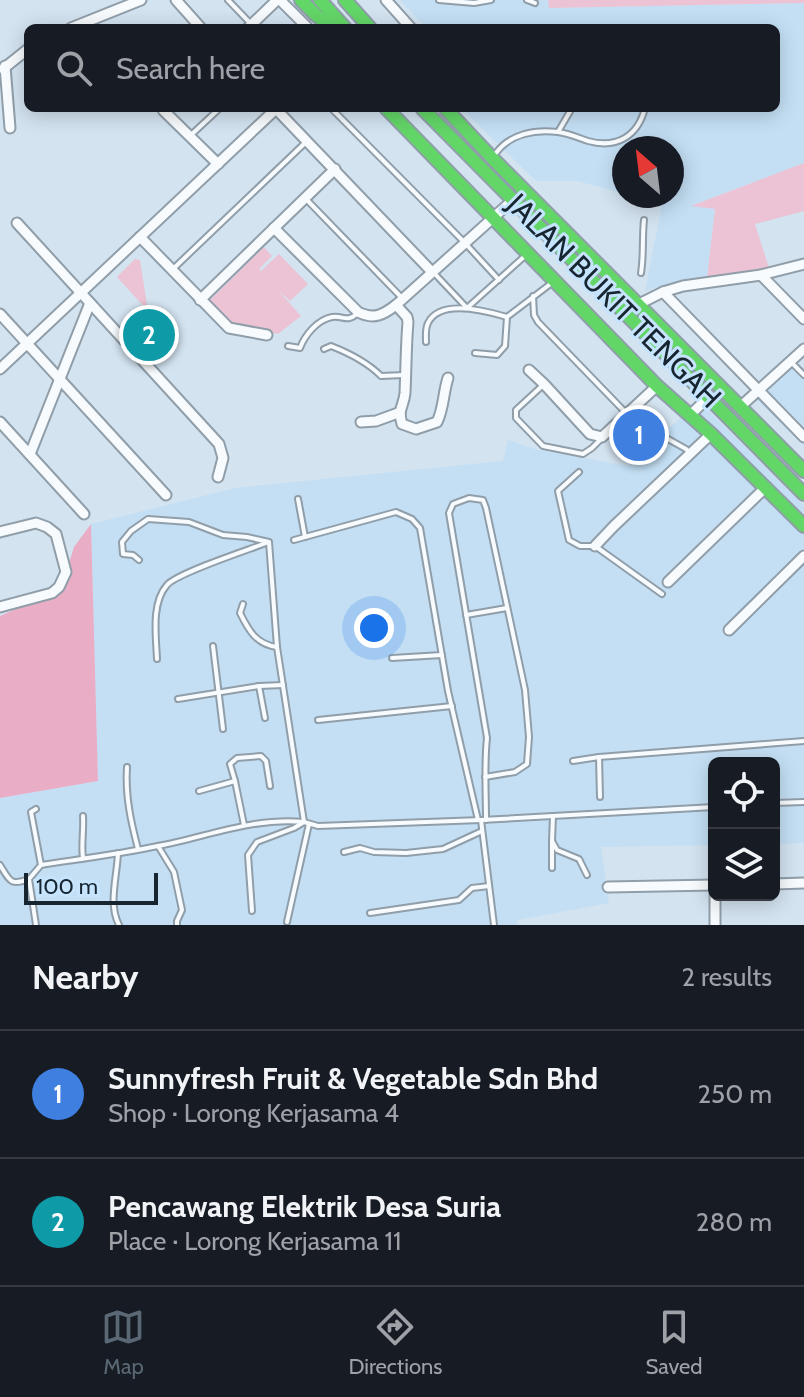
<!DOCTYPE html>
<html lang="en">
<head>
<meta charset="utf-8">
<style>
  body { margin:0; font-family:Cabin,sans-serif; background:#20242c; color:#f1f3f6 }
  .controls { position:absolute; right:24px; bottom:24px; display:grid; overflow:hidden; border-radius:12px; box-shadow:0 4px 20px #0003 }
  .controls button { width:72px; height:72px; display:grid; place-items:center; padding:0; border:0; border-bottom:2px solid #363941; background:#171b24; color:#f1f3f6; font:40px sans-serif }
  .compass { position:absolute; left:612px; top:136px; width:72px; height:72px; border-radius:50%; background:#171b24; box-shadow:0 4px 20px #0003; rotate:332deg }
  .scale { position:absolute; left:24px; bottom:20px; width:134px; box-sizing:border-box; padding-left:8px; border:4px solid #172531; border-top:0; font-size:22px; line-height:28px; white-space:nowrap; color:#172531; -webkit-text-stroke:6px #c6e4fd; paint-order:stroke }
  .you { position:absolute; left:374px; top:628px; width:28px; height:28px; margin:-20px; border:6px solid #fff; border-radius:50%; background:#1a73e8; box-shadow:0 0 0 12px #1a73e833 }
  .badge { display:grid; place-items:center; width:52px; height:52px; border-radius:50%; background:#596874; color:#fff; font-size:26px; font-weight:700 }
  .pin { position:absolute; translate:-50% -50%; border:4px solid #fff; box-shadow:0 2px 8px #0006 }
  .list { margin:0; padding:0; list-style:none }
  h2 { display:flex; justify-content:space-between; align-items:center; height:104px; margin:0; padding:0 32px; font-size:34px }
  h2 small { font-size:26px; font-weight:400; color:#9ea1a6 }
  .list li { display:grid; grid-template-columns:52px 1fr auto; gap:24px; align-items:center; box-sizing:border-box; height:128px; padding:0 32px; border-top:2px solid #363941 }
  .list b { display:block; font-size:30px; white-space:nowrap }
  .list p { margin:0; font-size:26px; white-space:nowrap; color:#9ea1a6 }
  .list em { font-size:26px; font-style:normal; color:#9ea1a6 }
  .icon { flex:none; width:44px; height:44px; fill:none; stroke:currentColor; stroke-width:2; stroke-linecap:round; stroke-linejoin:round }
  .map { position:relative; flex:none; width:804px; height:925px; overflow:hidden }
  .search { position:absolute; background:#171b24; box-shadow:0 4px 20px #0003; left:24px; right:24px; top:24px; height:88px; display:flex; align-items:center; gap:20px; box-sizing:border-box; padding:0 28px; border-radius:12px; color:#9ea1a6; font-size:30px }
  .sheet { height:360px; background:#171b24 }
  nav { display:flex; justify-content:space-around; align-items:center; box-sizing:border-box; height:112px; border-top:2px solid #363941; background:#171b24; font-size:22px; color:#9ea1a6 }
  nav a { display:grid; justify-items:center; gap:4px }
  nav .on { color:#596874 }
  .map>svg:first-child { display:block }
  .built { fill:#c4dff4 }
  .green { fill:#ebc3d4 }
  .forest { fill:#eaadc6 }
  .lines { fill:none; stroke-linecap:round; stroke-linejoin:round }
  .lane-casing { stroke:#909ea9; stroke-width:8 }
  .street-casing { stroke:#909ea9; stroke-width:13 }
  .fast-casing { stroke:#909ea9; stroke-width:16 }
  .lane { stroke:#f8fbfd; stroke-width:4 }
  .street { stroke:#f8fbfd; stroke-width:9 }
  .fast { stroke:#63d668; stroke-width:12 }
  .labels { text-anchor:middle; stroke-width:6; stroke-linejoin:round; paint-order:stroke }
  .street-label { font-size:30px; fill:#172531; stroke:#c6e4fd }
</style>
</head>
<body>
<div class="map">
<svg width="804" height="925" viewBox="0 0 804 925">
  <rect width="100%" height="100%" fill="#d3e3f0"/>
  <!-- built -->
  <g class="built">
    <polygon points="400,0 548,0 550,8 804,3 804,163 693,205 715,209 707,278 674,282 645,291 662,205 631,196 672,196 672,148 624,148 624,194 578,181 536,181 461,108 776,108 776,28 426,28"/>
    <polygon points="790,358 804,373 804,446 751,394"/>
    <polygon points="699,401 804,506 804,843 774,844 774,763 714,763 714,845 601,847 609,903 517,920 517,925 0,925 0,798 98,781 91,524 235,488 503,461 508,440 538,450 628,466"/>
  </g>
  <!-- green -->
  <g class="green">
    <polygon points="548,0 804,0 804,3 549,8"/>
    <polygon points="804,163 804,211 755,224 769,268 707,278 715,209 691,206"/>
    <polygon points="264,247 272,256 259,269 261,271 279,254 308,284 290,301 278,290 301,316 278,334 230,324 209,301"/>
    <polygon points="135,259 140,260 148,311 117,277"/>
  </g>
  <!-- forest -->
  <polygon class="forest" points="91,524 98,781 0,798 0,616 52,593 64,580 74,547"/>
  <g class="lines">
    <!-- lane casing -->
    <g class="lane-casing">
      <g id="lane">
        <polyline points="228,0 251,24"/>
        <polyline points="439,0 474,3 491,0"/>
        <polyline points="527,0 535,3"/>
        <polyline points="331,108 465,243 499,280"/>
        <polyline points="558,132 572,108"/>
        <polyline points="191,135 220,108"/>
        <path d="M496 153C510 134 535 129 558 132 568 133 579 138 588 141 617 149 638 136 645 108"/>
        <polyline points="307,200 401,297"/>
        <polyline points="173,269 306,142"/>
        <polyline points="434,273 467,308 526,255"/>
        <path d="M641 273C644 255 642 238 644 220"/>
        <polyline points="533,296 534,315 538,322 626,413"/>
        <path d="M426 342C426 336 425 329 428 323 440 298 487 311 507 317"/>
        <path d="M288 346 300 348C305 335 317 320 332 317 343 315 346 323 357 314"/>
        <path d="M324 349 331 346C349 353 367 362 381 376L404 375"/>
        <polyline points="475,353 497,355 505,346 507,317 553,282"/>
        <polyline points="792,363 804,375"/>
        <polyline points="542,386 516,410 516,418 543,446 583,454 592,448 601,439"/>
        <polyline points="668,439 686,449 689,452"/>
        <polyline points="579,472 558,491 569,540 580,546 595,546 662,594"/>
        <polyline points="298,499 305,537"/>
        <polyline points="294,540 396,512 412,519 420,528 448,691 478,820"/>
        <path d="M243 604 240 613C249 631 256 644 277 647"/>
        <polyline points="466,615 507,608"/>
        <polyline points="213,646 223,729"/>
        <polyline points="392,658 442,655"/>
        <path d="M157 659C156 636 151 603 167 585 177 573 248 550 266 543"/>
        <polyline points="259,686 265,718"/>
        <polyline points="178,699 259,686 283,685"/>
        <polyline points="318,720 452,706"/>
        <polyline points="599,757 600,797"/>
        <polyline points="573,761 599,757 804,741"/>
        <path d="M127 767C125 796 131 822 138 849"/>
        <path d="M485 777 515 772 527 764 529 737 525 690 486 508 483 500 469 498 453 504 449 513 487 738C484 765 486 792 486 820"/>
        <polyline points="235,781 230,764 237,758 261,756 266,761 270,786"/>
        <polyline points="199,791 235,781 244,825"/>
        <polyline points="774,803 804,802"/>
        <polyline points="36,809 31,812 41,865"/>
        <path d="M83 816C84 831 81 844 83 858"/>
        <polyline points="553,816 552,841 557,850 579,859 587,875"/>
        <polyline points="481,820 494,925"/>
        <polyline points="552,843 552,868"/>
        <polyline points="158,846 174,872 182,910 177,921 177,925"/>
        <polyline points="344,852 360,848 374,852 406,853 443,849 482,831"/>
        <path d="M118 853C117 877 108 904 119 925"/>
        <path d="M0 865C10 881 10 886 29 879"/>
        <polyline points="252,911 248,855 257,842 294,828 304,822 318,826 481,820 714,807"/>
        <polyline points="370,913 459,900 472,888 489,886"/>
        <polyline points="287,922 309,824"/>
        <path d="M36 925 29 879 41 865C80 859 119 854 158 846 206 837 254 817 304 822L277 647 269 542 247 537 223 535 189 522 148 519 131 531 122 542 123 554 133 555 139 560"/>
      </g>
    </g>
    <!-- street casing -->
    <g class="street-casing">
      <g id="street">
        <polyline points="176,0 201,28"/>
        <polyline points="280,0 308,28"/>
        <polyline points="386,0 411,28"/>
        <polyline points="71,28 141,0"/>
        <polyline points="248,28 277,0"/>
        <polyline points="5,66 10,128"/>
        <polyline points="3,69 28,49"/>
        <polyline points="165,108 163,110 218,164"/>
        <polyline points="276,109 432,272"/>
        <polyline points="17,223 219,444 223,458 218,477"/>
        <path d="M274 228 358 312C374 320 383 315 396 305L514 199"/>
        <polyline points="140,237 229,328 267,335"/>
        <polyline points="761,275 804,319"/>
        <polyline points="663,292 804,437"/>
        <polyline points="200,300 335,169"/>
        <polyline points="639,304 663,292 683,286 761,275 804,264"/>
        <path d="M396 305 407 317 408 322C406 346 406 370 405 393 404 406 397 409 402 424L416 429 437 422C444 408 443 393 448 378"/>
        <polyline points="0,314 166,495"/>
        <polyline points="0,369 277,108"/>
        <polyline points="529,370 544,384 590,434 602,437 657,386"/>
        <polyline points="740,407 804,349"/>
        <polyline points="690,415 709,397"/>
        <polyline points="0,422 84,514"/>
        <polyline points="361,422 376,421 398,413"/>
        <polyline points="30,454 90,303"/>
        <polyline points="0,532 36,523 47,527 56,534 66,572 59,587 52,593 0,607"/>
        <polyline points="595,546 614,526 711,434"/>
        <polyline points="668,582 765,488"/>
        <polyline points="729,630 804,556"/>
        <polyline points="774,884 804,883"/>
        <polyline points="608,887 714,885"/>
        <polyline points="715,895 715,925"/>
      </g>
    </g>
    <!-- fast casing -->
    <g class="fast-casing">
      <g id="fast">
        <polyline points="301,0 316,15 333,28"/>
        <polyline points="320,0 345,28"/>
        <polyline points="345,0 370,28"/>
        <polyline points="386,108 657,386 711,434 804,526"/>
        <polyline points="422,108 804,494"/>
        <polyline points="445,108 492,158 804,471"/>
      </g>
    </g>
    <!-- lane -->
    <use href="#lane" class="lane"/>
    <!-- street -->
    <use href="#street" class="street"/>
    <!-- fast -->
    <use href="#fast" class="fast"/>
  </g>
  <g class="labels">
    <!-- street labels -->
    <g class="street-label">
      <text transform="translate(614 301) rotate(45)" y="10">JALAN BUKIT TENGAH</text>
    </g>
  </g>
</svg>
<div class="controls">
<button><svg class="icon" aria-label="locate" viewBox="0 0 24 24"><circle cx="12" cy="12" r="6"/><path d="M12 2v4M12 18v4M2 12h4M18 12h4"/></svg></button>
<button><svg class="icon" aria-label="layers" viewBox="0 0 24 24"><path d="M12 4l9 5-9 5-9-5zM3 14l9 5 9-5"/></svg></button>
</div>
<svg class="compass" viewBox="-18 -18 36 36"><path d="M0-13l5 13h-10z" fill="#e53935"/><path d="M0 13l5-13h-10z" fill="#9ea1a6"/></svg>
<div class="scale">100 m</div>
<div class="you"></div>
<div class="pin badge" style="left:639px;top:435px;background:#3f7fe0">1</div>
<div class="pin badge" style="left:149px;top:335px;background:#0f9aa8">2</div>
<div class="search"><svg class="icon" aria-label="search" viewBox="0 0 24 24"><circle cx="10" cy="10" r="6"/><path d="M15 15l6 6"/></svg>Search here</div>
</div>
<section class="sheet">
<h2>Nearby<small>2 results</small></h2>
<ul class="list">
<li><span class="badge" style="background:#3f7fe0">1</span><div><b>Sunnyfresh Fruit &amp; Vegetable Sdn Bhd</b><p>Shop · Lorong Kerjasama 4</p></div><em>250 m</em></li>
<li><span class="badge" style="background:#0f9aa8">2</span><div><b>Pencawang Elektrik Desa Suria</b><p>Place · Lorong Kerjasama 11</p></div><em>280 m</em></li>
</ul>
</section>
<nav>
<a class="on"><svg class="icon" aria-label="map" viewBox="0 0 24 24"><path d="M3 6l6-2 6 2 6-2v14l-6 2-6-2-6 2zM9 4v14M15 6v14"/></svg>Map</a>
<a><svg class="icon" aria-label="directions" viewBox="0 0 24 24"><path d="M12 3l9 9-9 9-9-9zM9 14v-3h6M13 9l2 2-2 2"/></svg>Directions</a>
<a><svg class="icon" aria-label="saved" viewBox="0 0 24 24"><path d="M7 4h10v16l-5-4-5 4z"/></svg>Saved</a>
</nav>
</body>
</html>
